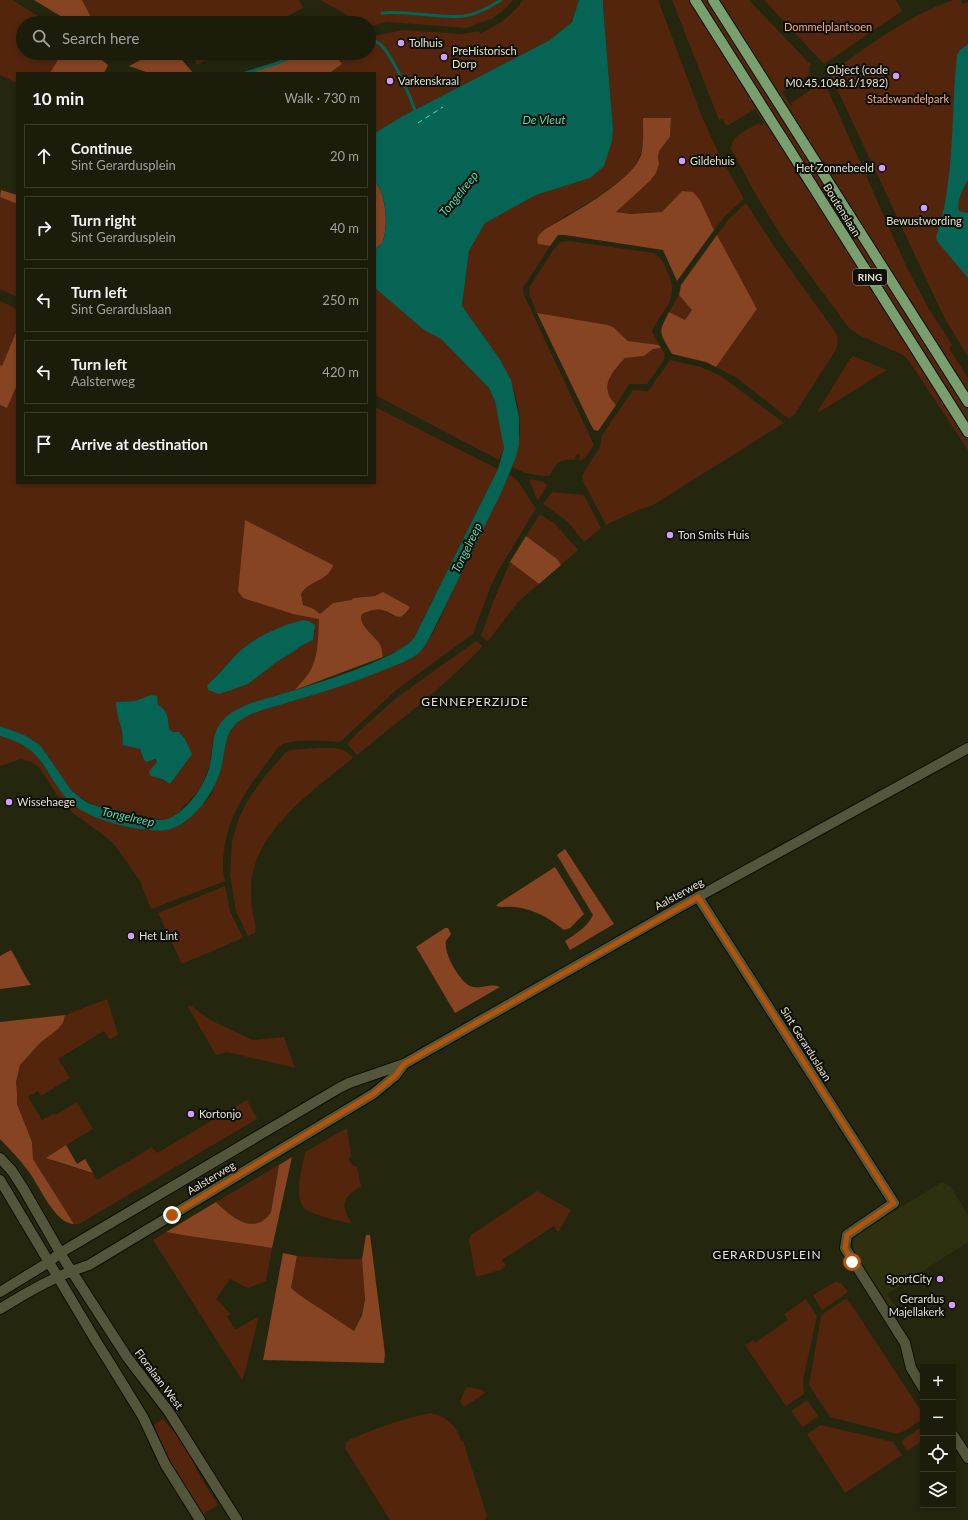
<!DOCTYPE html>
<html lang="en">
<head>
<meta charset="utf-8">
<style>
  body { margin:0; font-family:Lato,sans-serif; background:#252513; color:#f1f3f6 }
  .controls { position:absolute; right:12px; bottom:12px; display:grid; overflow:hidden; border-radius:0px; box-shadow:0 2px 6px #0003 }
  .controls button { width:36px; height:36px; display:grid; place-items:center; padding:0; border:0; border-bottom:1px solid #3a3a2b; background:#1c1c0a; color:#f1f3f6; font:20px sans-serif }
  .stop { position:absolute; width:12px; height:12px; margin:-9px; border:3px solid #b45309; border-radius:50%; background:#fff }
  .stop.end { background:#b45309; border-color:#fff; box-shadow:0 1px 4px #0008 }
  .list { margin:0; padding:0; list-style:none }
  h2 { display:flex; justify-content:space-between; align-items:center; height:52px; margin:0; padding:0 16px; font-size:17px }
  h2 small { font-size:13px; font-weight:400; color:#a0a19c }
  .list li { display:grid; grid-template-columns:26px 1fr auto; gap:12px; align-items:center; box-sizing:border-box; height:64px; margin:0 8px 8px; padding:0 8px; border:1px solid #3a3a2b; border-radius:0px }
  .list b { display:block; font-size:15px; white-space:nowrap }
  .list p { margin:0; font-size:13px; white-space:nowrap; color:#a0a19c }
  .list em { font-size:13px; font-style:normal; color:#a0a19c }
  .icon { flex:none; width:22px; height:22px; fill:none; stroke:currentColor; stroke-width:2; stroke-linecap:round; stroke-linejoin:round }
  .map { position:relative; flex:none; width:968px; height:1520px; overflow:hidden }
  .search { position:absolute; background:#1c1c0a; box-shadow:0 2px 6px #0003; left:16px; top:16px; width:360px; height:44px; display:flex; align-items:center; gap:10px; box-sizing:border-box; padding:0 14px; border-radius:22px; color:#a0a19c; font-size:15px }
  .panel { position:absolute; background:#1c1c0a; box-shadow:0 2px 6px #0003; left:16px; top:72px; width:360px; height:412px; border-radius:0px }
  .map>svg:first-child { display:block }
  .built { fill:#2f3010 }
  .green { fill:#53250d; fill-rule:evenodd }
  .forest { fill:#874422 }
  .water { fill:#056453 }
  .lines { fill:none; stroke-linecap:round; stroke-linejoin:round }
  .stream { stroke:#056453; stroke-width:3 }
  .ferry { stroke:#47debf; stroke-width:1; stroke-dasharray:5 4; stroke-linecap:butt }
  .secondary-casing { stroke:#0f0f00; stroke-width:12 }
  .primary-casing { stroke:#0f0f00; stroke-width:12 }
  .secondary { stroke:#54563c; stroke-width:10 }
  .primary { stroke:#789f6d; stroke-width:10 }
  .route { stroke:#b45309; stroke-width:5 }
  .poi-dot { fill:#d19dfe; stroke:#0e0e05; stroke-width:1.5 }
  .labels { text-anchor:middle; stroke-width:4; stroke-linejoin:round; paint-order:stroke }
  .shield { fill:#0e0e05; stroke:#a2a396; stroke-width:1 }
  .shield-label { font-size:10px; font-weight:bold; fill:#e1e3d4 }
  .park-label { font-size:11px; fill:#f9a984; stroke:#0e0e05 }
  .poi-label { font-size:11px; fill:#e1e3d4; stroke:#0e0e05; text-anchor:start }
  .street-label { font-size:11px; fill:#e1e3d4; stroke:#0e0e05 }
  .water-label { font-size:12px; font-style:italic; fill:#47debf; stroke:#0e0e05 }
  .neighbourhood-label { font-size:12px; letter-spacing:1px; fill:#e1e3d4; stroke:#0e0e05 }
</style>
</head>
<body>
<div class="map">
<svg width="968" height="1520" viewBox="0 0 968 1520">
  <rect width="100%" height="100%" fill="#25260e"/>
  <!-- built -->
  <polygon class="built" points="940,1183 947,1184 951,1187 968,1215 968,1242 887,1294 902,1316 887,1326 863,1288 873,1281 853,1251 853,1242 856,1235 860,1233"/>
  <!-- green -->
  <g class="green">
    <polygon points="0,0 12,0 50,23 23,23 23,53 62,53 50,73 17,73 17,83 0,75"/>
    <polygon points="82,0 299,0 303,8 275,23 94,23"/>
    <polygon points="320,0 513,0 505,9 493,18 467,28 387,22 371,26 369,25 369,23 354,21 346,14"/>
    <polygon points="523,0 579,0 572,22 550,40 401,117 375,133 375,73 331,73 342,64 334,53 369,53 369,37 403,30 462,34 479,31 480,34 503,21 515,10"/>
    <path d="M603 0H658L702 117 719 154 744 199 726 215 714 230 700 200 693 192 682 191 662 212 631 214 616 212 650 181 656 173 659 164 658 157 659 151 670 137 671 118H643C643 130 645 144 640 155 628 188 565 212 539 234L538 244 550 246 523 288 524 295 594 445 585 458 579 461 580 454H576L575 460C558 459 558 462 549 476 537 476 522 473 512 467 537 402 498 356 462 307L469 251 485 222 536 195 590 178 612 141 613 129 603 5Z"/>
    <path d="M672 0H690L968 440V450L909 361 903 355 859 335 849 328 784 240 759 200 730 147 732 146C732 135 751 128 759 123L761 126 764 123 755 109 729 125H726L722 119 719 120Z"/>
    <polygon points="701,0 709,0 968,410 968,423"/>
    <polygon points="719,0 749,0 811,65 809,67 810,69 809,75 782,92 791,106 793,105 791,103 815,87 820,86 824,90 827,88 907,268 929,309 952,345 949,348 968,378 968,394"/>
    <polygon points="764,0 896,0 902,11 824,64"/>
    <path d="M953 0H961L963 4 968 2V357L944 317 831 76 838 72 836 69C872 43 910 15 953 0Z"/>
    <polygon points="191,53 219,53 197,65"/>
    <polygon points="0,197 17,204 17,297 0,289"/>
    <path d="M746 203 775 248 836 333C839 340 838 345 835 351L795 414 789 419 737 378 716 367 757 309 717 235 728 220Z"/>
    <path d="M569 241 654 253C661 258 664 263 667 271 681 299 663 307 652 331L659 345 628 341 613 327 608 325 537 313 529 294 530 286 556 246 561 242Z"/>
    <polygon points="375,288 424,330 441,339 489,388 495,401 502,433 504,448 499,460 375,395"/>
    <polygon points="679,295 692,310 685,320 669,312"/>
    <polygon points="0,301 17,309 17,330 2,366 0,365"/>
    <path d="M661 348 665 354 664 360 647 384H629L616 405C598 386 613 374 625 358L644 356 653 349Z"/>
    <polygon points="853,356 887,370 816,414 850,359"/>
    <polygon points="670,360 701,367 721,376 784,423 653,505 638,510 606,525 584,483 582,477 584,472 600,447 602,435 633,390 648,391"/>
    <path d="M17 385V483H375V407L498 469 414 638 403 648 383 657C381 641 368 633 360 620 362 611 374 608 382 610 387 611 390 615 394 616 397 616 401 615 404 615L410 607 379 595 333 603 320 614 314 609 304 606 301 594C307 582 322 580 331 571L314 555 245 520 238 591 319 619 318 646 315 660 310 672 295 690 241 707 213 740 210 764 201 788 177 814 169 819 162 820 96 806 78 796 71 790 34 741 0 726V405L7 408ZM303 620 309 621 315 631 313 640 301 646 290 654 278 661 248 684 207 685C218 676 225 665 235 656 252 638 279 626 303 620ZM151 695 158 700V705C168 710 168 718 169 729L173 732H179L185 739 190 751 170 784 155 776 150 770 157 762 154 759 144 760 140 749 128 745 122 741C123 728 116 715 116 702L135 701Z"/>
    <path d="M509 474C522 481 526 497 536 508L497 573 490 588 473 634 396 690 340 742C328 741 291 739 281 745 279 746 278 748 276 750 254 781 232 805 225 844 223 856 222 869 225 881L151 909 140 881 124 858 111 841 72 812 57 795 39 767 33 763 21 759 0 766V736L15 740 34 752 61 791 75 807 101 819 129 827 147 830 173 828 184 823 211 795 223 758 227 739 233 727 240 720 256 712 325 691 400 663 419 653 433 633Z"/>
    <path d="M532 479 544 482 547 486 538 500C534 495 533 487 529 481Z"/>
    <polygon points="552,492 584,495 601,528 584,542 567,521 543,504"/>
    <polygon points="540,514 554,523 578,550 561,565 556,559 526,536"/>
    <polygon points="510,562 539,584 519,601 488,641 481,636 493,602"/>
    <path d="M476 641 483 646C445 686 400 720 357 755L348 745V743L353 737 396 698Z"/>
    <path d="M318 748C332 748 344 746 353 758 315 789 255 830 251 884 251 892 251 901 252 909 253 917 257 925 255 933L248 936 236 911 230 875 232 841 239 818 248 800 265 776 285 753 290 750Z"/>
    <polygon points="225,886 230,911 243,938 182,964 158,913"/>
    <polygon points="107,999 118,1034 110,1040 104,1031 58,1059 70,1078 41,1096 38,1091 28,1097 42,1120 55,1113 56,1115 77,1102 93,1129 66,1145 50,1160 93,1173 97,1180 152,1147 157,1153 247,1100 257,1119 79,1224 74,1224 33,1159 32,1142 17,1104 16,1082 20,1065 40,1043 58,1029 63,1023 65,1015"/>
    <polygon points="190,1005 212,1021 253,1040 284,1037 295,1068 227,1052 216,1055 188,1007"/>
    <path d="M347 1128 351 1155 349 1160 352 1165 357 1167 361 1187C351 1191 341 1200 346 1212 347 1217 350 1219 352 1224 338 1220 323 1218 310 1212 290 1204 303 1167 305 1152Z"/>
    <path d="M279 1165 271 1212C255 1237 231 1217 216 1202Z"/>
    <polygon points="537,1191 571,1210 559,1231 558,1232 554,1226 502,1260 506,1266 500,1270 476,1277 469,1240 471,1235"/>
    <path d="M166 1232C201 1239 237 1242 272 1248L266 1281 248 1288 230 1279 216 1299 231 1314 227 1316 235 1330 259 1316 245 1372 242 1380 153 1240Z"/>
    <path d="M297 1256 343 1259H362C365 1290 369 1301 354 1331L298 1294 291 1288Z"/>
    <polygon points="835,1282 841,1283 848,1292 822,1310 813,1295"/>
    <polygon points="847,1298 923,1414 923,1419 904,1431 897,1434 830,1417 809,1385 821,1317 824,1313"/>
    <polygon points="806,1299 817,1316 803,1380 804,1394 786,1406 745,1345 753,1340 755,1343 788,1320 784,1314"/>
    <polygon points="466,1387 483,1390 485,1393 464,1407 460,1402"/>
    <polygon points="807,1400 818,1416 803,1427 791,1411"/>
    <path d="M430 1413C447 1416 456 1425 461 1441H463L487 1516 485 1520H390L345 1448 346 1442 349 1440C376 1428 402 1419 430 1413Z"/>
    <polygon points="163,1419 185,1445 198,1473 218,1505 200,1516 169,1463 154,1425"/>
    <polygon points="821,1425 893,1442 902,1455 845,1493 807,1434"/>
    <polygon points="923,1426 923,1440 907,1451 901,1441"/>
  </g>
  <!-- forest -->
  <g class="forest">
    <polygon points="34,0 82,0 94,23 72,23"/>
    <polygon points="62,53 93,53 108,65 104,73 50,73"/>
    <polygon points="154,53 179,53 182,60 193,73 149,73 129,66"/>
    <polygon points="302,53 334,53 342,64 330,73 245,73 275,64"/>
    <path d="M643 118H671L670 137 659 151 658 157 659 164 656 173 650 181 616 212 631 214 662 212 682 191 693 192 700 200 714 230 677 281 663 250 565 235H558L550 246 538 244C536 237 539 234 544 230 569 215 631 183 641 155 644 144 643 130 643 118Z"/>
    <path d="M375 184H377C386 197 389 228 382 243 381 245 377 247 375 249Z"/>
    <polygon points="1,190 17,195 17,204 0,197"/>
    <path d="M717 235 757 309 716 367 706 362 672 354C660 332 657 335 669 312L685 320 692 310 679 295 681 285Z"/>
    <path d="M537 313 608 325 613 327 628 341 659 345 661 348 653 349 644 356 625 358C612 373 598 386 616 405L598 431 594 430 590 423Z"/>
    <polygon points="17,330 17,385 7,408 0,405 0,365 2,366"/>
    <path d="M245 520 333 565C329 581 309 580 301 594L303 605 314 609 320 614 333 603 351 600 354 598 375 596 383 592 410 607C399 625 395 613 382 610 377 609 371 610 367 612 350 617 374 636 379 643 382 647 382 652 383 657L295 690C299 684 305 679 309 673 319 657 318 637 319 619L293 614 243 598 238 591Z"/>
    <polygon points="526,536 557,559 561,565 539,584 510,562"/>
    <path d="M565 849 614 924 570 950 565 941C576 934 587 927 593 915L557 855Z"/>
    <path d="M555 867 584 914 570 928 564 930C547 917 536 910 515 907 508 906 502 908 496 906L499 903Z"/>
    <path d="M445 928H448L451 934C450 936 447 939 446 941 443 953 461 985 473 987 483 989 489 983 500 987L455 1013 416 947Z"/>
    <path d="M11 950C18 961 23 974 31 985L0 989V956Z"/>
    <path d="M65 1015 63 1023 58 1029 40 1043 20 1065 16 1082 17 1093V1104L32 1142 33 1159 74 1224C55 1224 39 1185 29 1172 20 1160 10 1149 0 1139V1022Z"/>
    <polygon points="66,1145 77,1164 85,1159 93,1173 46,1158"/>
    <path d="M292 1157 272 1248C237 1242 201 1239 166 1232L216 1202C231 1217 255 1237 271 1212L279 1165Z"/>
    <polygon points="366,1235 370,1235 385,1354 384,1363 263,1360 283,1253 297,1256 291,1288 298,1294 354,1331 362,1315 365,1299 362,1259"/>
  </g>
  <!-- water -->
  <g class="water">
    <path d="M579 0H603V5L613 129 612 141 604 166 590 178 536 195 485 223 469 251 462 306 499 358 511 380 519 417V445L516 457 502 491 432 633C428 640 425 647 419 653 410 660 397 665 386 669 354 683 320 693 286 703 271 708 254 711 241 720 223 731 226 754 220 772 214 792 194 821 173 828 166 831 157 831 149 830 125 828 85 818 68 800 41 770 46 749 0 736V726L24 735 40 745 71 790C77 795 83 801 91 804 103 809 118 811 132 814 141 816 152 820 161 820 164 820 168 819 170 818 188 810 207 783 210 764 214 747 211 732 224 719 240 704 262 700 282 694 312 685 396 660 414 638L498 469 504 448 495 401 489 388 441 339 424 330 375 288V249C377 248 381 245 382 243 389 228 386 197 377 184H375V133L401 117 550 40 572 22Z"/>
    <path d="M968 44V180C963 189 956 202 959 211L968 213V278L937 241 936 237C941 222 945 206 947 190 954 145 952 99 957 55L960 50Z"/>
    <path d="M303 620 309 621 315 625 313 640 301 646 290 654 278 661 248 684 219 694 208 690 207 685C218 676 225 666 235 656 252 638 279 626 303 620Z"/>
    <path d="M151 695 157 696 158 705C168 710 168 718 169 729L173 732H179L185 739 192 754 170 784 162 779 151 776 149 773 150 770 157 762 155 759 147 762 144 760 140 749 123 745C122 741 123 737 122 732 120 722 116 713 116 702L135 701Z"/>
  </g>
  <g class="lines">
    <!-- stream -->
    <g class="stream">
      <path d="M382 13C410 10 438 19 464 16 478 14 489 7 501 0"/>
      <path d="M369 38C373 40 379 42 382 46 395 61 408 92 415 110"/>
      <polyline points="245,73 275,64 302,53"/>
    </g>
    <!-- ferry -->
    <polyline class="ferry" points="418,123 443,107"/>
    <!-- secondary casing -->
    <g class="secondary-casing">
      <g id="secondary">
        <polyline points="698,897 894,1203 847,1235 845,1248 905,1343 911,1368 923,1388"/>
        <polyline points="0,1158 12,1171 23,1188 65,1261 127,1357 169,1412 237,1520"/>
        <polyline points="0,1180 96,1341 111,1365 143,1417 165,1464 200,1520"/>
        <polyline points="0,1292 49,1262 60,1253 339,1088 349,1083 404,1064 678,908 968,748"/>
        <path d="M0 1309C29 1291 57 1275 89 1265L373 1094 395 1076 404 1064"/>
        <polyline points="953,1435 968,1458"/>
      </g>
    </g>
    <!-- primary casing -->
    <g class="primary-casing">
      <g id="primary">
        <polyline points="695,0 968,432"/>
        <polyline points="713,0 968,402"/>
      </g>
    </g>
    <!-- secondary -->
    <use href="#secondary" class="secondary"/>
    <!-- primary -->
    <use href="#primary" class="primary"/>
  </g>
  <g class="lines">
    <!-- route -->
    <polyline class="route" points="172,1215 373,1094 395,1076 404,1064 698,897 894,1203 847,1235 845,1248 852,1262"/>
  </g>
  <!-- markers -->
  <g class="poi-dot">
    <circle cx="401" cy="43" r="4"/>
    <circle cx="444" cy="57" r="4"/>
    <circle cx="896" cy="76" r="4"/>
    <circle cx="390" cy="81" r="4"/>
    <circle cx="682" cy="161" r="4"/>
    <circle cx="882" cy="168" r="4"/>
    <circle cx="924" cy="208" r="4"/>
    <circle cx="670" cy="535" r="4"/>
    <circle cx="9" cy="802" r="4"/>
    <circle cx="131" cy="936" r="4"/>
    <circle cx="191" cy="1114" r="4"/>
    <circle cx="940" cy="1279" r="4"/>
    <circle cx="952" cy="1305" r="4"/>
  </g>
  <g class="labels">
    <!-- shield labels -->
    <rect class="shield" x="853" y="269" width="34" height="16" rx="3"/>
    <g class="shield-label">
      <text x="870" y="281">RING</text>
    </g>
    <!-- park labels -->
    <g class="park-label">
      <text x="828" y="31">Dommelplantsoen</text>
      <text x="908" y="103">Stadswandelpark</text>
    </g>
    <!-- poi labels -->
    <g class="poi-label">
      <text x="409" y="47">Tolhuis</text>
      <text x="452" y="55">PreHistorisch<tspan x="452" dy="13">Dorp</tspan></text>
      <text x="888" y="74" text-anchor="end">Object (code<tspan x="888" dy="13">M0.45.1048.1/1982)</tspan></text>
      <text x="398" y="85">Varkenskraal</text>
      <text x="690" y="165">Gildehuis</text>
      <text x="874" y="172" text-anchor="end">Het Zonnebeeld</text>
      <text x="924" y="225" text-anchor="middle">Bewustwording</text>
      <text x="678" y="539">Ton Smits Huis</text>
      <text x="17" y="806">Wissehaege</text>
      <text x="139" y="940">Het Lint</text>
      <text x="199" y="1118">Kortonjo</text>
      <text x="932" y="1283" text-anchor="end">SportCity</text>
      <text x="944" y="1303" text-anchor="end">Gerardus<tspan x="944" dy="13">Majellakerk</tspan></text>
    </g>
    <!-- street labels -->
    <g class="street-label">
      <text transform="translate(842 210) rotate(58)" y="4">Boutenslaan</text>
      <text transform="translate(679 894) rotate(-29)" y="4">Aalsterweg</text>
      <text transform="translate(806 1044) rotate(58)" y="4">Sint Gerarduslaan</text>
      <text transform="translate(211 1178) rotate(-31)" y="4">Aalsterweg</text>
      <text transform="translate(159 1379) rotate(53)" y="4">Floralaan West</text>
    </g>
    <!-- water labels -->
    <g class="water-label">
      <text x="544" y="124">De Vleut</text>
      <text transform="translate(459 194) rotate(-51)" y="4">Tongelreep</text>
      <text transform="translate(467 548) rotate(-64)" y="4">Tongelreep</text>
      <text transform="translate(128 817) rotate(12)" y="4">Tongelreep</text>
    </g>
    <!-- neighbourhood labels -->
    <g class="neighbourhood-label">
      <text x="475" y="706">GENNEPERZIJDE</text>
      <text x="767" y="1259">GERARDUSPLEIN</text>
    </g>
  </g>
</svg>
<div class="controls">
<button>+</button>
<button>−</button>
<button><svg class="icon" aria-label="locate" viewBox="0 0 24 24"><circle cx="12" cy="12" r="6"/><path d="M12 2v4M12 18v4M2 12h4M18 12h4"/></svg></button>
<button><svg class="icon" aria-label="layers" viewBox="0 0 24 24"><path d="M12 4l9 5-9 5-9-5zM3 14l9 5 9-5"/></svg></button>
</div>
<div class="stop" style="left:852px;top:1262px"></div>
<div class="stop end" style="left:172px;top:1215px"></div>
<div class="search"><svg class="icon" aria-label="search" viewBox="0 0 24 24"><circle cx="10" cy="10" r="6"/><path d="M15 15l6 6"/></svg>Search here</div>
<section class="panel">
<h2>10 min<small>Walk · 730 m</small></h2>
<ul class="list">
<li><svg class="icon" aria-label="ahead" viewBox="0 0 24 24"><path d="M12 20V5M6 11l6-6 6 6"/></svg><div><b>Continue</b><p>Sint Gerardusplein</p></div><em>20 m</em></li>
<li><svg class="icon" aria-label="right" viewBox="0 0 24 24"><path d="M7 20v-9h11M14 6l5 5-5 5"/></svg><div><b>Turn right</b><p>Sint Gerardusplein</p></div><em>40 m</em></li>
<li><svg class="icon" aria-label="left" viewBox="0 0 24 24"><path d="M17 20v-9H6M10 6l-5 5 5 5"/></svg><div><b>Turn left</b><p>Sint Gerarduslaan</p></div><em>250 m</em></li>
<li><svg class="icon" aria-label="left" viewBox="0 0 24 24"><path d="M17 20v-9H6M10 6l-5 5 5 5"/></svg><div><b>Turn left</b><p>Aalsterweg</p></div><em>420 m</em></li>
<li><svg class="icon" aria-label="arrive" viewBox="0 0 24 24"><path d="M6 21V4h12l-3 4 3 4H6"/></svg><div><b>Arrive at destination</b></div></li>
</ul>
</section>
</div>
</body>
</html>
